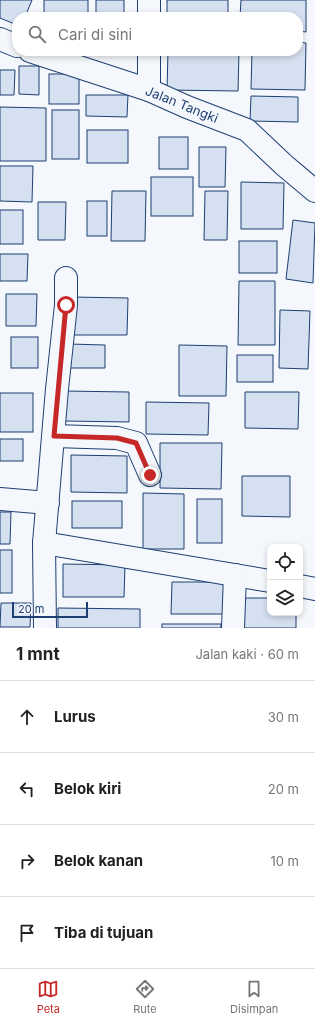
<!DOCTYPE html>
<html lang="id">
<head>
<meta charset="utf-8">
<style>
  body { margin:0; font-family:Inter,sans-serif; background:#f6f6f6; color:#222 }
  .controls { position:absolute; right:12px; bottom:12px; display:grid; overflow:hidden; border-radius:8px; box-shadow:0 2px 6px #0003 }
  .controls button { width:36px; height:36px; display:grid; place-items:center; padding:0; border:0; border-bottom:1px solid #e0e0e0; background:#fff; color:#222; font:20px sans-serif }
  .scale { position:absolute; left:12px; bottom:10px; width:76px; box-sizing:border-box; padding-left:4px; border:2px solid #1d3f73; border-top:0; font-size:11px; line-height:14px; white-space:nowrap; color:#1d3f73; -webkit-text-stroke:3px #f4f7fb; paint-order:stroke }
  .stop { position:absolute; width:12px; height:12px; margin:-9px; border:3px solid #c62828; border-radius:50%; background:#fff }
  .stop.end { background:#c62828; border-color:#fff; box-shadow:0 1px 4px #0008 }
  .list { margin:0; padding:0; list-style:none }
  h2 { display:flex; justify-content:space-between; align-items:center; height:52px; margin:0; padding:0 16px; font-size:17px }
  h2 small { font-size:13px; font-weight:400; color:#767676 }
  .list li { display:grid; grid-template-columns:26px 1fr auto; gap:12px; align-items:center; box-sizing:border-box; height:72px; padding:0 16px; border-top:1px solid #e0e0e0 }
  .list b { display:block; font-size:15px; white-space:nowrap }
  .list em { font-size:13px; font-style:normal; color:#767676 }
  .icon { flex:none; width:22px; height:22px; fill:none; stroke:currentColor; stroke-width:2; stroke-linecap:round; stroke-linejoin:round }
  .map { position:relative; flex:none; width:315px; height:628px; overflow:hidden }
  .search { position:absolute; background:#fff; box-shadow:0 2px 6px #0003; left:12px; right:12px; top:12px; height:44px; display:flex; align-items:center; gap:10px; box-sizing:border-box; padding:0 14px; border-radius:16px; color:#767676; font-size:15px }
  .sheet { height:340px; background:#fff }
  nav { display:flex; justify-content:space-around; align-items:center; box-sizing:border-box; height:56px; border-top:1px solid #e0e0e0; background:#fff; font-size:11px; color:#767676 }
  nav a { display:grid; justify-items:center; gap:2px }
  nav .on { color:#c62828 }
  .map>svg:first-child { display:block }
  .building { fill:#d5e0f0; stroke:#1d3f73 }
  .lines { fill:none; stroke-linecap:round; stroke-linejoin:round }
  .minor-casing { stroke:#1d3f73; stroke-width:24 }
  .minor { stroke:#f4f7fb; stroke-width:22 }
  .route { stroke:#c62828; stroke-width:5 }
  .labels { text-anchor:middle; stroke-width:3; stroke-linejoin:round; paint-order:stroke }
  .street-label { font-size:13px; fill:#1d3f73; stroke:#f4f7fb }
</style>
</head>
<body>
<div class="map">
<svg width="315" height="628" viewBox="0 0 315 628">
  <rect width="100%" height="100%" fill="#f4f7fb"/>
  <!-- building -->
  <g class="building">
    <polygon points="0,0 32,0 25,17 17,17 17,25 0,18"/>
    <rect x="44" y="0" width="44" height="17"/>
    <rect x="96" y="0" width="28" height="17"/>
    <rect x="167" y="0" width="61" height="17"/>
    <polygon points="241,0 306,0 306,32 298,31 298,17 240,17"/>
    <polygon points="298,42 306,43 305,90 251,89 252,51 298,51"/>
    <polygon points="168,51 239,51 238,91 167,90"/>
    <polygon points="19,66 39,66 39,95 19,94"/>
    <polygon points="0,70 15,70 14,95 0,95"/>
    <rect x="49" y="74" width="30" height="30"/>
    <polygon points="86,95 128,95 127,117 86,116"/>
    <polygon points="251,96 298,97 298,122 250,121"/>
    <polygon points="0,107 46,108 46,161 0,161"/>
    <rect x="52" y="110" width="27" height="49"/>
    <rect x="87" y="130" width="41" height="33"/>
    <rect x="159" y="137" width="29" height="32"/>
    <polygon points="199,147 226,147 225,187 199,187"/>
    <polygon points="0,166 33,166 32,202 0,201"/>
    <rect x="151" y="177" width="42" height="39"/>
    <polygon points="241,182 284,183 283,229 241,229"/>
    <polygon points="112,191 146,191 145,241 111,241"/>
    <polygon points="205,191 228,191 227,240 204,240"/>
    <rect x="87" y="201" width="20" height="35"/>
    <polygon points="38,202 66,202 65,240 38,240"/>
    <rect x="0" y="210" width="23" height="34"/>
    <polygon points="293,220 315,223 313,283 286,279"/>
    <rect x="239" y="241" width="38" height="32"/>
    <polygon points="0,254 28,254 27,281 0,281"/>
    <polygon points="239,281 275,281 275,345 238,345"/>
    <polygon points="6,294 37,294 36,326 6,326"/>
    <polygon points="72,297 128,298 127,335 72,335"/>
    <polygon points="280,310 310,311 308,369 279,368"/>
    <rect x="11" y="337" width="27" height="31"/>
    <polygon points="69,344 105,345 105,368 69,368"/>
    <polygon points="179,345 227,346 226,396 179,396"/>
    <rect x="237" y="355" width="36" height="27"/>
    <polygon points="64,391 129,392 129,422 64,421"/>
    <polygon points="245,392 299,392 298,429 245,428"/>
    <rect x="0" y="393" width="33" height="39"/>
    <polygon points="146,402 209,403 208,435 146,434"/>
    <rect x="0" y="439" width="23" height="22"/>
    <polygon points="160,443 222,443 221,489 160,488"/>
    <polygon points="71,455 127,456 127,493 71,492"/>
    <polygon points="242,476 290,476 290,517 242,516"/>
    <polygon points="143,493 184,494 184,549 143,549"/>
    <rect x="197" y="499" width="25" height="44"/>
    <rect x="72" y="501" width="50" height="27"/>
    <polygon points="0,512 11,512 10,544 0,544"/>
    <rect x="0" y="550" width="12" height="43"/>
    <polygon points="63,564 125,565 124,597 63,597"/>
    <polygon points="172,582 227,582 226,614 171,614"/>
    <polygon points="242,598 270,598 270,613 296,613 296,628 242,628"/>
    <polygon points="1,603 31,603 30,627 0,627"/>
    <polygon points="58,608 140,609 140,628 58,628"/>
    <rect x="162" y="624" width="59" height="4"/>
  </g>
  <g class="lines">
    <!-- minor casing -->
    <g class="minor-casing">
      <g id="minor">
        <polyline points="149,0 149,17"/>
        <polyline points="0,39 17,46"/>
        <polyline points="30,51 149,90 187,107 247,130 284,165 315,191"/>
        <polyline points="149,51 149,90"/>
        <polyline points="54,436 117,438 136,443 150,475"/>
        <polyline points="0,499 48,503"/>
        <polyline points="44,543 270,581"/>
        <polyline points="300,586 315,589"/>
        <polyline points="45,628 44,543 57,389 66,305 66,278"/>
        <polyline points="233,628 235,575"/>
      </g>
    </g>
    <!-- minor -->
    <use href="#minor" class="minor"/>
  </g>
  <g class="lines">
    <!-- route -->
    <polyline class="route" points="66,305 54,436 117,438 136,443 150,475"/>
  </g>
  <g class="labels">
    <!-- street labels -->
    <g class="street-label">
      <text transform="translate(182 104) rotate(22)" y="5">Jalan Tangki</text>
    </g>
  </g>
</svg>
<div class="controls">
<button><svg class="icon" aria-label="locate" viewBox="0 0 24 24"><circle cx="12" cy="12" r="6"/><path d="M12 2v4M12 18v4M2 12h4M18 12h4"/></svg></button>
<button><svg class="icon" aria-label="layers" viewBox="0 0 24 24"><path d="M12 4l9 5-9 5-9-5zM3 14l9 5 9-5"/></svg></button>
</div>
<div class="scale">20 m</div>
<div class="stop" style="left:66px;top:305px"></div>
<div class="stop end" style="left:150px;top:475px"></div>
<div class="search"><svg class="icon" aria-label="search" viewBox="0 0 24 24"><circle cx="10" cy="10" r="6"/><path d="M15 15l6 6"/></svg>Cari di sini</div>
</div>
<section class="sheet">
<h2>1 mnt<small>Jalan kaki · 60 m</small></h2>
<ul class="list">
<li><svg class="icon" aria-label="ahead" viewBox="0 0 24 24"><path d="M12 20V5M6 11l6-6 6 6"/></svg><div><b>Lurus</b></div><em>30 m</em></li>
<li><svg class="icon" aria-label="left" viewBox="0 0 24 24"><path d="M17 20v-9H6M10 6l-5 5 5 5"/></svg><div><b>Belok kiri</b></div><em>20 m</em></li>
<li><svg class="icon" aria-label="right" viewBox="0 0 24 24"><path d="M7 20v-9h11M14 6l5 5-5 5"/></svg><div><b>Belok kanan</b></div><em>10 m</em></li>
<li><svg class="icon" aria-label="arrive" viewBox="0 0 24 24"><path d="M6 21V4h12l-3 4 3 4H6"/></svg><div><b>Tiba di tujuan</b></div></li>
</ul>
</section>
<nav>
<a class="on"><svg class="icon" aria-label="map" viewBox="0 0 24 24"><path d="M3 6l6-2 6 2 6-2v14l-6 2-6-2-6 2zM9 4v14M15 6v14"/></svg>Peta</a>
<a><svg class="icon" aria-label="directions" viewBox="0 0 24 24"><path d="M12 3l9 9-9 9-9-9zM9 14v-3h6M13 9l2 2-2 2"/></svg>Rute</a>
<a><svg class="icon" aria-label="saved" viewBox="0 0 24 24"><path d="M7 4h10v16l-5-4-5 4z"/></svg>Disimpan</a>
</nav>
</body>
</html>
